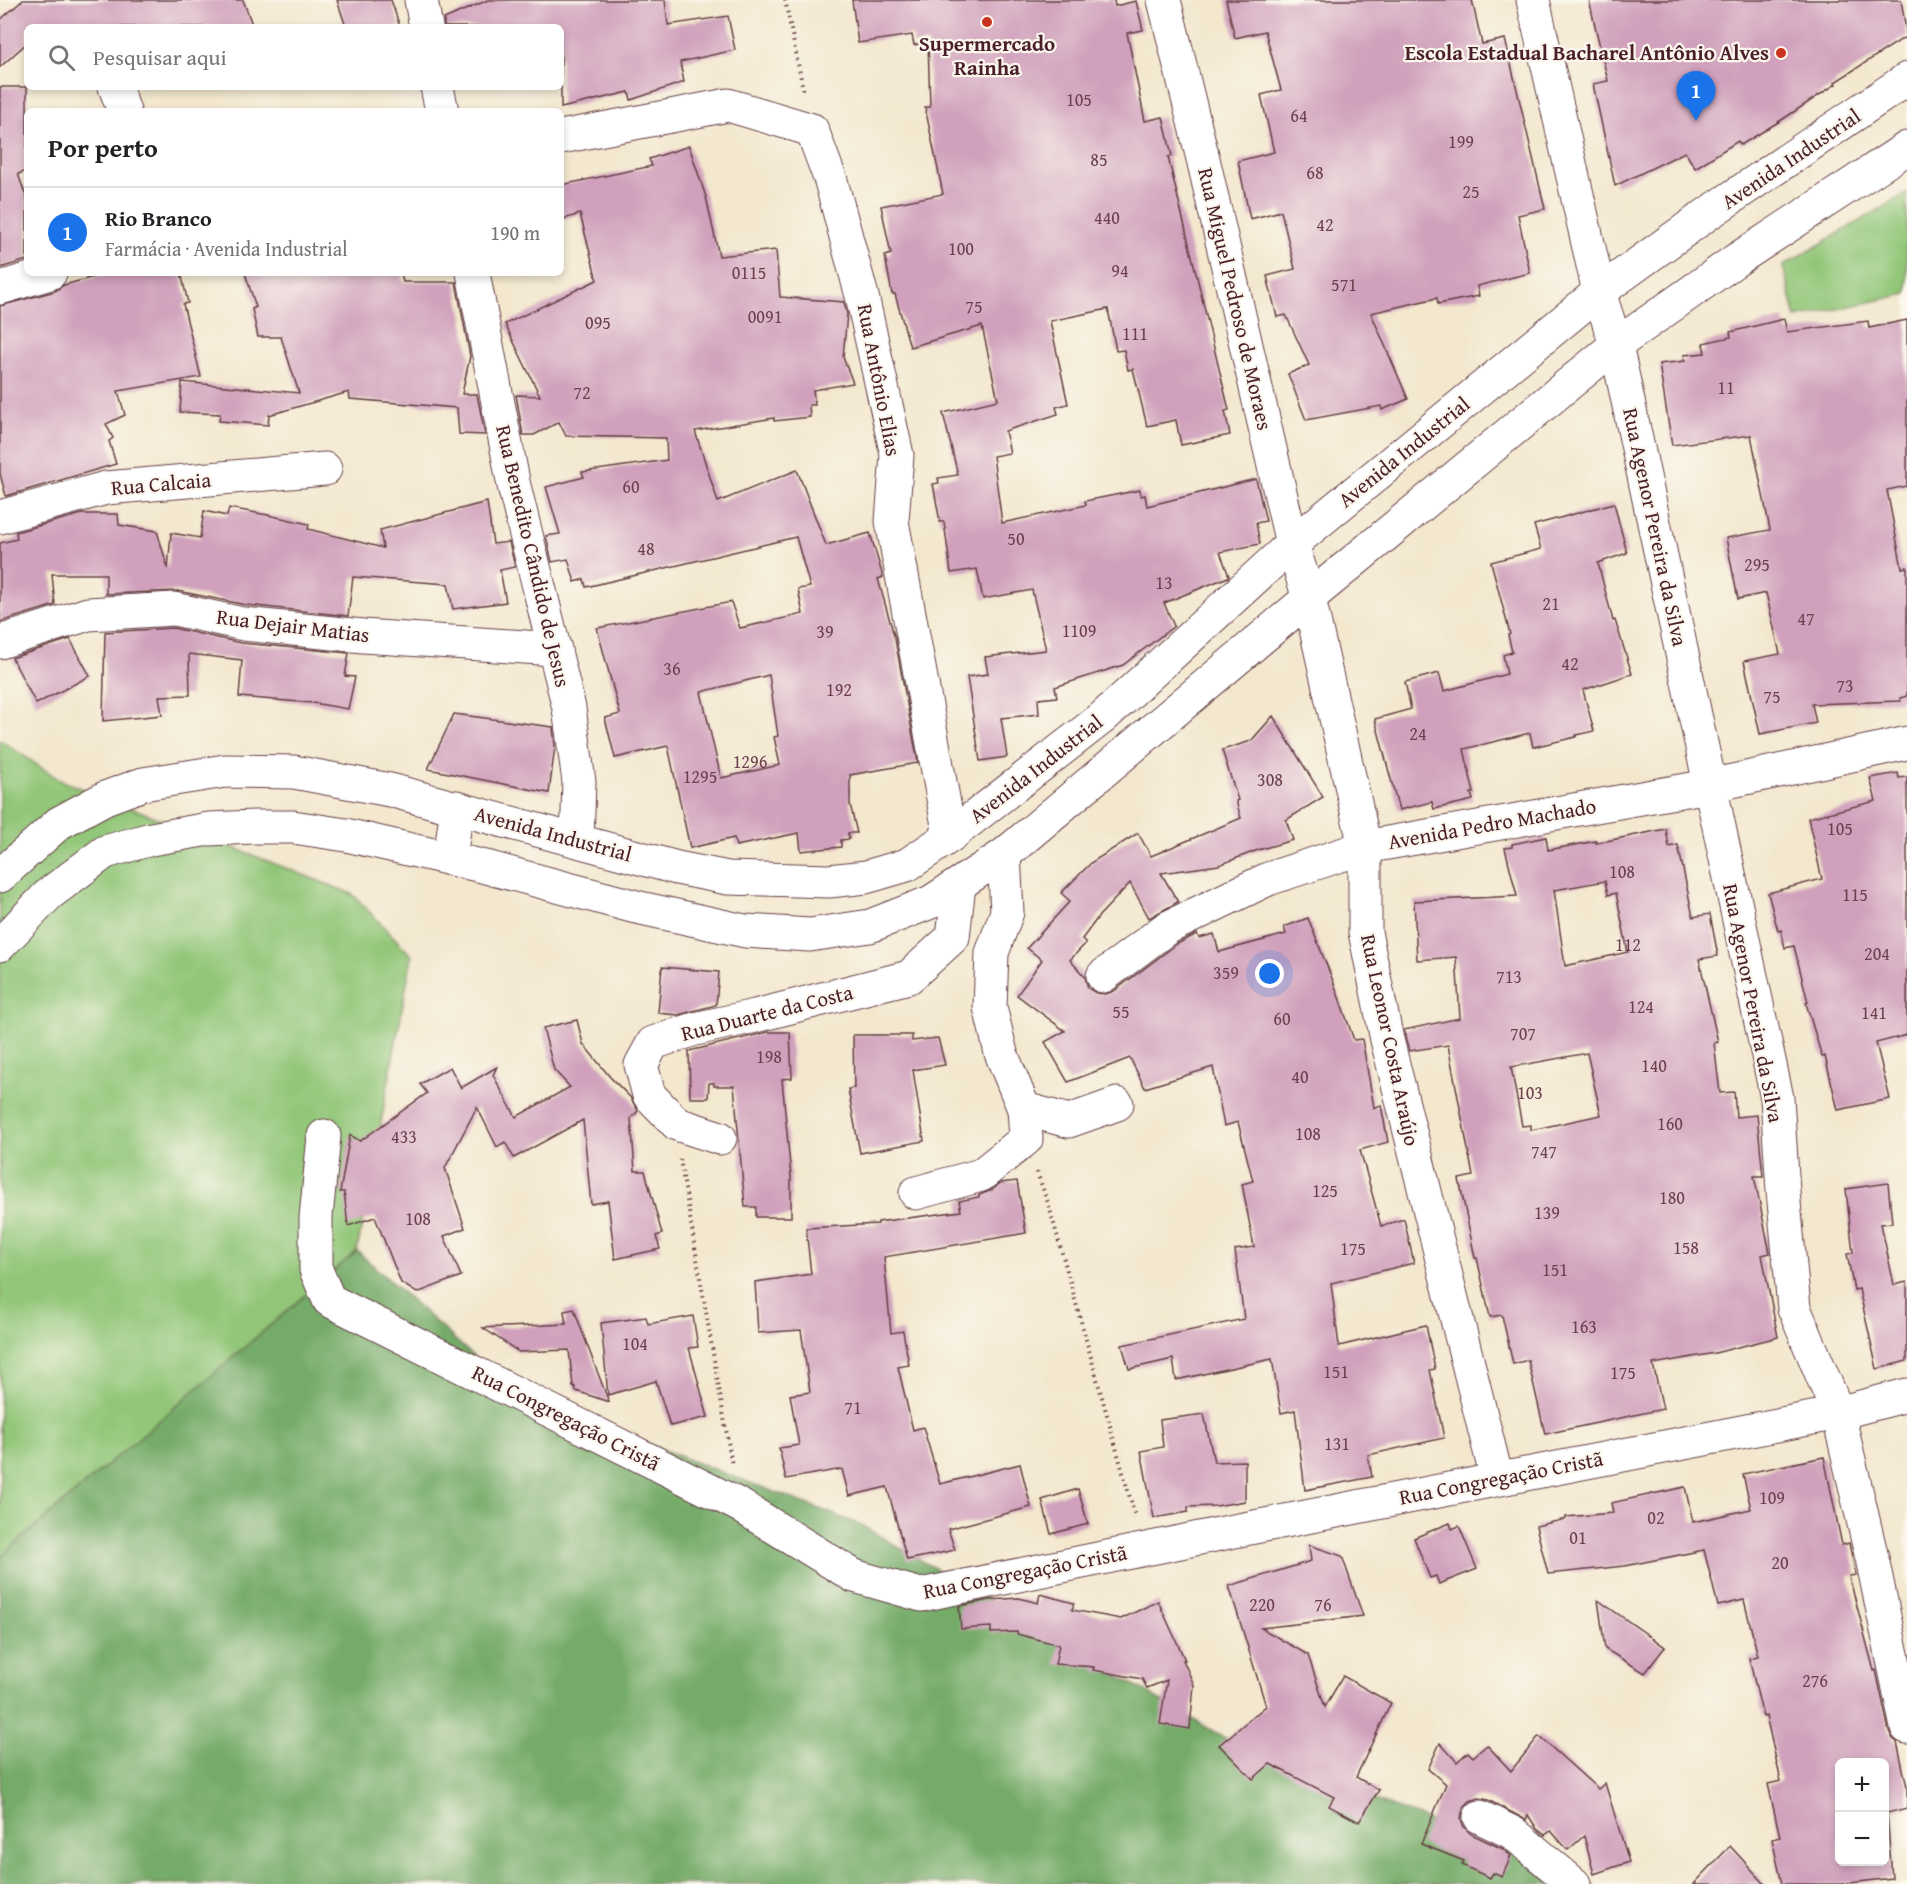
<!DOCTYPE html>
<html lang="pt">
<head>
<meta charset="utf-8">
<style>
  body { margin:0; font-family:"Gentium Book Plus",serif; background:#f2f2f2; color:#202124 }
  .controls { position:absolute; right:18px; bottom:18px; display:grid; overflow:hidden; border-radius:9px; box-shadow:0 3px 9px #0003 }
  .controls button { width:54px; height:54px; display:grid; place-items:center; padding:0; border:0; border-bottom:2px solid #e0e0e0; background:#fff; color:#202124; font:30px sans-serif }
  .you { position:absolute; left:1270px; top:974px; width:21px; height:21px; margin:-15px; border:4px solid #fff; border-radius:50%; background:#1a73e8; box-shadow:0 0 0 9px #1a73e833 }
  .badge { display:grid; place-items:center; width:39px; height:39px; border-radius:50%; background:#1a73e8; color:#fff; font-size:20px; font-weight:700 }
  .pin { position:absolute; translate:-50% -50px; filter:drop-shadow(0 2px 3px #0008) }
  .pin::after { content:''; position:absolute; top:32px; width:21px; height:18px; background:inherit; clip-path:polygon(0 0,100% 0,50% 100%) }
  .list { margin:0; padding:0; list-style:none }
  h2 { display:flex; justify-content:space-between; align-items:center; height:78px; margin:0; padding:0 24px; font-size:26px }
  h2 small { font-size:20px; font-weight:400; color:#757577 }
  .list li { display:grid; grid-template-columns:39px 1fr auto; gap:18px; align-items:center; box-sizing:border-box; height:90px; padding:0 24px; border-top:2px solid #e0e0e0 }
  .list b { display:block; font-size:22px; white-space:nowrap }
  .list p { margin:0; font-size:20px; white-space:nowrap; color:#757577 }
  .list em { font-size:20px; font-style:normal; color:#757577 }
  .icon { flex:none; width:33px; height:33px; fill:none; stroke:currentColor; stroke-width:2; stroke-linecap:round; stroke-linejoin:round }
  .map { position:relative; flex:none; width:1907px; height:1884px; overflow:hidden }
  .search { position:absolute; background:#fff; box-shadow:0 3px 9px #0003; left:24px; top:24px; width:540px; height:66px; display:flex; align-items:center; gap:15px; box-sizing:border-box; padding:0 21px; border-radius:9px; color:#757577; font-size:22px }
  .panel { position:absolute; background:#fff; box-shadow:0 3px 9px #0003; left:24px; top:108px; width:540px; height:168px; border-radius:9px }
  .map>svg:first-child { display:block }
  .green { fill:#92c678; stroke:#6e7252; stroke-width:1.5 }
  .forest { fill:#75ab68; stroke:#60654a; stroke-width:1.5 }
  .building { fill:#d0a0bc; fill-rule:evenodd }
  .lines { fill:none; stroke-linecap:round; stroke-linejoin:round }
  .minor-casing { stroke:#633d43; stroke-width:35 }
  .major-casing { stroke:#633d43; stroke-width:35 }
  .path { stroke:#633d43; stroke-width:4; stroke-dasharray:1.5 4.5; stroke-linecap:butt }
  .minor { stroke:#fff; stroke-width:33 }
  .major { stroke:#fff; stroke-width:33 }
  .poi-dot { fill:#c8321e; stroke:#fbf7ec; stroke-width:2 }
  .labels { text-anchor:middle; stroke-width:4.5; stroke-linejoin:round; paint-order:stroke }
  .number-label { font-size:18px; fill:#6c3f4f }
  .poi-label { font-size:21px; font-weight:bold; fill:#4a1f2b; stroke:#fbf7ec }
  .street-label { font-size:21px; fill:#4a1f2b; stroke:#fbf7ec }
</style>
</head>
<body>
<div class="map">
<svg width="1907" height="1884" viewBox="0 0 1907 1884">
  <rect width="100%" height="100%" fill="#fbf7ec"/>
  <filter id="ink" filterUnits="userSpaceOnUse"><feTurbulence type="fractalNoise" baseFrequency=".0167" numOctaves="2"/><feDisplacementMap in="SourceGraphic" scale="12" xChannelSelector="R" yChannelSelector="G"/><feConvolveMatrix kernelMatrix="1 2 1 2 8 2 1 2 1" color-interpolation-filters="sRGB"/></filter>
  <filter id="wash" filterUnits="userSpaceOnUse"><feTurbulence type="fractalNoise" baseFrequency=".008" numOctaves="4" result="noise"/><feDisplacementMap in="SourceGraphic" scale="24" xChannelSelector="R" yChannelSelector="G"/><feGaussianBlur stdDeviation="1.35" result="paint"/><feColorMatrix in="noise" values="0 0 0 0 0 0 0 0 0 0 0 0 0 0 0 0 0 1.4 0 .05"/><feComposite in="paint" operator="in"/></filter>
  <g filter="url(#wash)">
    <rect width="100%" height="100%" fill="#f3e7ce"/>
    <!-- green -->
    <g class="green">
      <polygon points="1907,193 1907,294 1796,318 1783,266"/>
      <polygon points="0,740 60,780 352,894 412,956 357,1251 0,1557"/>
    </g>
    <!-- forest -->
    <polygon class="forest" points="357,1251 515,1394 859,1524 1247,1751 1595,1884 0,1884 0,1557"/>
    <g id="blocks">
      <!-- building -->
      <g class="building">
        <polygon points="23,0 243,0 253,27 27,27 27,43 0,67 0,20"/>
        <polygon points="337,0 391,0 400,27 346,27"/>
        <polygon points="488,0 665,0 668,25 728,16 735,50 680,62 684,82 631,100 629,92 561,108 561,27 444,27 444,19"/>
        <polygon points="852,0 1114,0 1115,6 1136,1 1143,30 1127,33 1145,121 1163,117 1172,156 1168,157 1229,410 1225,411 1230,435 1181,445 1176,420 1147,426 1133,369 1128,370 1124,350 1116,351 1108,309 1050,321 1068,404 1056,407 1058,414 1005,431 1010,453 993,456 1002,523 1086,505 1085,501 1140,490 1141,496 1145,495 1147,506 1256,479 1266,521 1256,523 1260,544 1220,552 1229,576 1228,577 1164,603 1174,626 1123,665 1055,687 1057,697 1038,699 1039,714 1001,718 1007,757 980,761 967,677 988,674 985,657 1046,650 1032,590 983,599 977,569 951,573 944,522 940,522 933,484 939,483 938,478 958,475 943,413 998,400 982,326 910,347 895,294 892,294 885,256 891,254 881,206 943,194 925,107 930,107 928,42 914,45 912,35 858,43"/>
        <polygon points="1226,0 1472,0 1482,44 1505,39 1545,209 1518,215 1530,273 1477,286 1479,296 1438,304 1437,298 1371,313 1408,399 1382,410 1381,406 1306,420 1288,374 1309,365 1286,315 1277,317 1267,276 1295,269 1281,211 1250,219 1238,161 1274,152 1261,95 1281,90 1265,31 1235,38"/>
        <polygon points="1589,0 1901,0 1907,36 1835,82 1836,84 1780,121 1741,145 1738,141 1695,168 1685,152 1615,186 1593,84 1608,81"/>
        <polygon points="0,87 27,87 27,171 18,174 27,199 27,260 0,268"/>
        <path d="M689 146 706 197 719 256 776 250 780 297 844 302 847 314 843 357 853 383 813 390 815 405H809L810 417 774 421V418L695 431 718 502 797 470 826 545 870 533 883 577 878 579 895 639 918 763 850 775V804L857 833H848L849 839 841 840V847L801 851 799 833 736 846 734 838 690 848 668 746 615 758 605 718 620 714 597 628 731 602 740 628 803 614 798 589 810 587 796 537 586 587 584 579 575 582 568 559 552 562 546 536 560 534 546 487 584 477 582 472 667 460 666 438 566 436 559 422 534 435H523L516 395 540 396 505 324 597 280 580 214 561 220V185L652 166 649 159ZM769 675 778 736 774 737 780 765 721 778 701 692Z"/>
        <polygon points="109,273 181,273 188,303 183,304 201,377 118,391 125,415 106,424 113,438 109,441 116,464 6,496 0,474 0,306 55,291 64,285"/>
        <polygon points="245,273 401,273 403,282 456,282 470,356 462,394 477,394 485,435 459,434 457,408 350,399 349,392 269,415 268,425 219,421 220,414 180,412 182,382 299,393 281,337 258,337 252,309 256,307"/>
        <polygon points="1784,319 1787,332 1868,321 1869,328 1907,320 1907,486 1887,490 1902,568 1907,567 1907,696 1900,698 1901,701 1812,704 1816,723 1760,734 1744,661 1780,654 1766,593 1738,599 1726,538 1770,530 1751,435 1672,445 1659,364 1685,361 1684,355 1705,353 1703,343 1731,337 1730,332"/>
        <polygon points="487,502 493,544 509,542 515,567 500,570 506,602 453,609 448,584 353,577 348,616 246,605 178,591 106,594 106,574 52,574 55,605 0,622 0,543 17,539 16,532 82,514 118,514 119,525 157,531 168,569 171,533 200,538 204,511 227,516 229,508 268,515 309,524 308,529 383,548 380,530"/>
        <polygon points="1614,503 1627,553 1598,563 1613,621 1615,620 1632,674 1583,690 1594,731 1576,735 1576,737 1533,747 1530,733 1464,749 1474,793 1471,793 1473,800 1434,809 1432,802 1399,810 1375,719 1411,709 1405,682 1439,673 1444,691 1507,674 1503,655 1512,652 1508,635 1510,634 1491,562 1541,549 1534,525"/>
        <polygon points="173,628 241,643 349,653 345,676 355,677 348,709 313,703 239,697 242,660 189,654 190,695 159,696 162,715 103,721 105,632"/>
        <polygon points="70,639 90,676 36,704 12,658"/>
        <polygon points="454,714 553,727 555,746 549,793 428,769"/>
        <polygon points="1273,716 1323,797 1286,820 1293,840 1258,850 1219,865 1161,873 1178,902 1149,918 1130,883 1099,916 1082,939 1086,943 1070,960 1085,977 1088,988 1096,993 1106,994 1114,991 1177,944 1197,934 1199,938 1214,934 1219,952 1286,934 1284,927 1308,918 1335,986 1354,1040 1362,1039 1374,1108 1381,1105 1388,1142 1360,1150 1381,1226 1404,1219 1414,1263 1331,1283 1339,1346 1426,1325 1435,1369 1430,1370 1444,1438 1368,1455 1372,1477 1305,1490 1295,1410 1281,1413 1272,1359 1176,1380 1173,1359 1129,1369 1122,1345 1244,1319 1235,1250 1254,1247 1242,1184 1253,1181 1238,1122 1224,1126 1213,1067 1145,1088 1130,1058 1068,1082 1045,1042 1065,1031 1017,995 1042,960 1027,948 1070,901 1061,893 1092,862 1138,833 1151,856 1241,818 1236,801 1238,800 1222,750 1251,741"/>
        <polygon points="1898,773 1899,778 1907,777 1907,1035 1876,1043 1890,1099 1838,1110 1825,1056 1822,1057 1806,1003 1808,1002 1794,946 1785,948 1781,930 1778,931 1768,893 1822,879 1808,818 1876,801 1870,778"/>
        <path d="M1666 829 1669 847 1678 845 1693 917 1710 914 1718 956 1699 959 1718 1042 1714 1043 1720 1093 1734 1092 1736 1117 1757 1115 1763 1176H1754L1770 1253 1762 1255 1778 1337 1715 1353 1653 1364 1663 1409 1545 1434 1528 1360 1513 1364 1502 1315 1490 1317 1477 1258H1475L1459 1179 1473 1176 1448 1045 1409 1051 1405 1036 1404 1030 1460 1018 1456 957 1417 960 1414 901 1517 896 1505 848 1512 847V844L1546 837 1548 850 1596 841V843ZM1605 881 1608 895 1616 893 1628 952 1565 966 1554 890ZM1587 1053 1601 1115 1531 1130V1125L1522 1126 1511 1067Z"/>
        <polygon points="662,967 719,972 716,1005 678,1015 658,1013"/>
        <polygon points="577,1020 583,1044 610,1077 630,1097 638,1111 631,1118 635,1171 645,1171 662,1234 656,1236 660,1249 615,1259 608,1201 591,1204 583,1120 514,1158 505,1142 497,1147 477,1107 445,1168 465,1228 444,1236 461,1276 417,1293 401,1283 375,1217 348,1226 344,1192 340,1192 350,1135 360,1141 427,1093 420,1084 450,1067 461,1088 497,1067 493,1075 516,1117 570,1087 554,1070 543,1028"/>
        <polygon points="768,1032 790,1032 792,1078 782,1079 791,1177 791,1217 756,1217 756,1207 745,1207 734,1086 714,1086 714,1083 709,1083 708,1098 690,1098 689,1051"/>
        <polygon points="853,1035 912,1035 912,1041 938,1038 945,1065 913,1070 924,1141 860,1153 848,1089 854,1088"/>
        <polygon points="1017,1181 1026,1233 884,1257 891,1333 903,1331 909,1365 898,1367 913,1430 923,1427 940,1484 1020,1464 1031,1507 948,1529 955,1550 907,1560 887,1487 849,1496 842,1469 786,1479 779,1448 799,1445 790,1395 810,1392 801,1330 758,1333 755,1282 811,1274 806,1228 878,1224 878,1222 961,1211 959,1201 979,1197 979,1195 992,1190 1000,1183"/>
        <polygon points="1888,1183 1892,1223 1881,1224 1894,1285 1907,1282 1907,1361 1877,1369 1859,1289 1854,1290 1847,1254 1853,1253 1846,1189"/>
        <polygon points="574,1309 589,1350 609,1402 576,1391 575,1387 573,1386 569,1350 519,1352 483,1328 566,1324 564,1311"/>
        <polygon points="693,1316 698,1347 689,1348 708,1417 670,1426 656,1381 608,1395 601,1323 646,1317 648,1324"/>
        <polygon points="1204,1414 1214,1462 1245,1461 1245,1501 1216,1506 1188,1507 1188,1512 1154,1518 1141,1451 1163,1447 1160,1420"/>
        <path d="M1824 1457 1842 1545 1849 1543 1856 1575 1849 1576 1874 1671 1876 1670 1889 1731 1893 1739 1897 1742 1907 1787V1808L1887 1813 1892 1878 1841 1884H1782L1772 1839 1780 1837 1768 1784 1781 1781 1766 1716 1763 1717 1749 1658 1758 1656 1744 1600 1718 1606 1704 1550 1625 1566 1548 1574 1536 1526 1566 1519V1517L1613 1513 1611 1503 1685 1487 1693 1522 1751 1509 1743 1474ZM1839 1762H1884V1862H1839Z"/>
        <polygon points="1078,1489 1088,1524 1051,1534 1042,1500"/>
        <polygon points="1450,1523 1452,1529 1459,1526 1477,1569 1439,1584 1436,1576 1430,1578 1414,1538"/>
        <polygon points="1309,1545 1342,1556 1363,1616 1261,1628 1308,1655 1325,1707 1343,1676 1391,1703 1356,1777 1379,1790 1359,1822 1329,1806 1334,1797 1270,1764 1253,1779 1219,1745 1266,1706 1229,1586 1311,1561"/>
        <polygon points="1040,1594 1074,1603 1072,1610 1121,1619 1158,1601 1185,1660 1183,1660 1194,1685 1190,1729 1160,1724 1167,1680 1147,1688 1142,1679 1093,1670 1094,1667 1055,1664 1059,1645 1017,1634 1017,1632 991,1633 991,1627 961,1629 959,1606 990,1600 1019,1598 1038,1603"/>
        <polygon points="1598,1600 1665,1647 1645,1673 1605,1649"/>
        <polygon points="1539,1736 1598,1789 1605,1783 1629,1862 1594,1874 1584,1836 1568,1850 1551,1831 1545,1835 1537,1829 1528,1815 1526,1820 1488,1800 1479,1798 1470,1801 1463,1808 1461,1819 1464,1827 1471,1834 1503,1849 1511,1856 1502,1877 1493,1873 1490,1878 1462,1865 1464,1861 1421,1844 1446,1784 1428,1769 1440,1743 1457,1762 1468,1752 1473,1757 1487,1745 1511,1771"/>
        <polygon points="1730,1846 1765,1884 1694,1884"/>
      </g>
    </g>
  </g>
  <g filter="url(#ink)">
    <use href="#blocks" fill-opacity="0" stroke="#633d43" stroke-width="1.5"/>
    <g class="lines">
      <!-- minor casing -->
      <g class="minor-casing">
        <g id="minor">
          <polyline points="421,0 426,27"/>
          <polyline points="1533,0 1599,292 1616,345 1777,1098 1783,1191 1794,1308 1838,1413 1872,1558 1907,1727"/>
          <polyline points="115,87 124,111"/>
          <polyline points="437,87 442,111"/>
          <polyline points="561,137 728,105 812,130 831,181 862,296 897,455 892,521 950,836"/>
          <polyline points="473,273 514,486 569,708 579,782 577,840"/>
          <polyline points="0,288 50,273"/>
          <polyline points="0,517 106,488 325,469"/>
          <polyline points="1309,598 1365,847 1365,932 1387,1040 1497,1479"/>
          <polyline points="0,642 88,614 174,609 243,624 363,636 555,649"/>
          <polyline points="0,876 59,823 105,798 143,784 225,771 294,772 390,790 677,868 728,878 829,881 866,877 907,865 950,836 1102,718 1292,544 1599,292 1706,215 1907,79"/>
          <polyline points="1103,976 1167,928 1268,879 1365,847 1709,786 1907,743"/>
          <polyline points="1024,1109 1069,1121 1117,1104"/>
          <polyline points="324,1136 316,1217 316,1270 329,1300 739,1505 854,1576 921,1595 1234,1531 1838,1413 1907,1395"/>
          <polyline points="720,1138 677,1124 649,1095 641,1065 653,1043 695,1029 755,1016 909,977 953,937 959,885"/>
          <polyline points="916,1193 981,1175 1026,1139 1024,1109 1001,1053 990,1007 992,953 1007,912 1004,855"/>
          <polyline points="1480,1817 1513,1833 1574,1884"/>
        </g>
      </g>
      <!-- major casing -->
      <g class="major-casing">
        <g id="major">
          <polyline points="1164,0 1204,163 1292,544 1309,598"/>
          <polyline points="450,859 457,807"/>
          <polyline points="0,945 49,894 105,852 151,839 209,829 254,827 293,827 346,835 486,867 636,907 745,931 810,935 870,926 931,902 1004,855 1309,598 1616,345 1736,260 1907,148"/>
        </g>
      </g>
      <!-- path -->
      <g class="path">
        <polyline points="785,0 804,93"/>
        <polyline points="680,1159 732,1465"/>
        <polyline points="1037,1172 1049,1206 1135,1516"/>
      </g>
      <!-- minor -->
      <use href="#minor" class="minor"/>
      <!-- major -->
      <use href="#major" class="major"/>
    </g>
  </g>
  <!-- markers -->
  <g class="poi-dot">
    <circle cx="987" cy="22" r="6"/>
    <circle cx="1781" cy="53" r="6"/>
  </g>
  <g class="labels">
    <!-- number labels -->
    <g class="number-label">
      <text x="1079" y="106">105</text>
      <text x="1299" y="122">64</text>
      <text x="1461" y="148">199</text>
      <text x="1099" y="166">85</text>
      <text x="1315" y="179">68</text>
      <text x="1471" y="198">25</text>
      <text x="1107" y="224">440</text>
      <text x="1325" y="231">42</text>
      <text x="961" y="255">100</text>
      <text x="1120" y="277">94</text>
      <text x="749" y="279">0115</text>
      <text x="1344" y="291">571</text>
      <text x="974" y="313">75</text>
      <text x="765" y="323">0091</text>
      <text x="598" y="329">095</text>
      <text x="1135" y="340">111</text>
      <text x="1726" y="394">11</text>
      <text x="582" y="399">72</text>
      <text x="631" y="493">60</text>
      <text x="1016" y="545">50</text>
      <text x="646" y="555">48</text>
      <text x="1757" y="571">295</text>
      <text x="1164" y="589">13</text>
      <text x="1551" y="610">21</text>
      <text x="1806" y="625">47</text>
      <text x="1079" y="637">1109</text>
      <text x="825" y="638">39</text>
      <text x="1570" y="670">42</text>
      <text x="672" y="675">36</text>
      <text x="1845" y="692">73</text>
      <text x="839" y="696">192</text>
      <text x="1772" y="703">75</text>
      <text x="1418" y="740">24</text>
      <text x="750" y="768">1296</text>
      <text x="700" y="783">1295</text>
      <text x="1270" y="786">308</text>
      <text x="1840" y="835">105</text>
      <text x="1622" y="878">108</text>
      <text x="1855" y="901">115</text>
      <text x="1628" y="951">112</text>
      <text x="1877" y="960">204</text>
      <text x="1226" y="979">359</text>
      <text x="1509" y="983">713</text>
      <text x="1641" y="1013">124</text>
      <text x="1121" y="1018">55</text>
      <text x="1874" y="1019">141</text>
      <text x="1282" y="1025">60</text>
      <text x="1523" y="1040">707</text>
      <text x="769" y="1063">198</text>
      <text x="1654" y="1072">140</text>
      <text x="1300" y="1083">40</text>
      <text x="1530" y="1099">103</text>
      <text x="1670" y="1130">160</text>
      <text x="1308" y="1140">108</text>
      <text x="404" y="1143">433</text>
      <text x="1544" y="1158">747</text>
      <text x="1325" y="1197">125</text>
      <text x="1672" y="1204">180</text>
      <text x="1547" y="1219">139</text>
      <text x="418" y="1225">108</text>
      <text x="1686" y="1254">158</text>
      <text x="1353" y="1255">175</text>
      <text x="1555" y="1276">151</text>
      <text x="1584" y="1333">163</text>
      <text x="635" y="1350">104</text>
      <text x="1336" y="1378">151</text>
      <text x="1623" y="1379">175</text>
      <text x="853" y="1414">71</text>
      <text x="1337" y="1450">131</text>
      <text x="1772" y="1504">109</text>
      <text x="1656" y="1524">02</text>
      <text x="1578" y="1544">01</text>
      <text x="1780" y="1569">20</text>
      <text x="1262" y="1611">220</text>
      <text x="1323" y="1611">76</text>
      <text x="1815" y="1687">276</text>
    </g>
    <!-- poi labels -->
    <g class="poi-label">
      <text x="987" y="51">Supermercado<tspan x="987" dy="24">Rainha</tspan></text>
      <text x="1769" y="60" text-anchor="end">Escola Estadual Bacharel Antônio Alves</text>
    </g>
    <!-- street labels -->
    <g class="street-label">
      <text transform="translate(1791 159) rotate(-34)" y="7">Avenida Industrial</text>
      <text transform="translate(1235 299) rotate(77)" y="7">Rua Miguel Pedroso de Moraes</text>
      <text transform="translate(879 380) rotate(79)" y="7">Rua Antônio Elias</text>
      <text transform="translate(1404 452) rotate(-39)" y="7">Avenida Industrial</text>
      <text transform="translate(161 484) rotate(-5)" y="7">Rua Calcaia</text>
      <text transform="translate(1655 527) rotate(78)" y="7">Rua Agenor Pereira da Silva</text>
      <text transform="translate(533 556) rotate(77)" y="7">Rua Benedito Cândido de Jesus</text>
      <text transform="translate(293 626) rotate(7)" y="7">Rua Dejair Matias</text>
      <text transform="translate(1036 769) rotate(-38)" y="7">Avenida Industrial</text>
      <text transform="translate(1492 824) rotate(-10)" y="7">Avenida Pedro Machado</text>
      <text transform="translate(553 834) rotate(15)" y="7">Avenida Industrial</text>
      <text transform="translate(1753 1003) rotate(79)" y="7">Rua Agenor Pereira da Silva</text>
      <text transform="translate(767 1013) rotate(-14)" y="7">Rua Duarte da Costa</text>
      <text transform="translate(1390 1040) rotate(78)" y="7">Rua Leonor Costa Araújo</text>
      <text transform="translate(566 1418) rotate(27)" y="7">Rua Congregação Cristã</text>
      <text transform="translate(1501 1478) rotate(-11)" y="7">Rua Congregação Cristã</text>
      <text transform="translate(1025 1572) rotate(-11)" y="7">Rua Congregação Cristã</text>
    </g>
  </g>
</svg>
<div class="controls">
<button>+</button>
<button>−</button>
</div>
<div class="you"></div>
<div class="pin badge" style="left:1696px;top:121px">1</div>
<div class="search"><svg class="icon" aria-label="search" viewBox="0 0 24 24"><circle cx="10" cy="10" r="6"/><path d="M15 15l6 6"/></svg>Pesquisar aqui</div>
<section class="panel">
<h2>Por perto<small></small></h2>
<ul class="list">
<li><span class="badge">1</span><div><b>Rio Branco</b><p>Farmácia · Avenida Industrial</p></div><em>190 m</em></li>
</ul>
</section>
</div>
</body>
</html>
